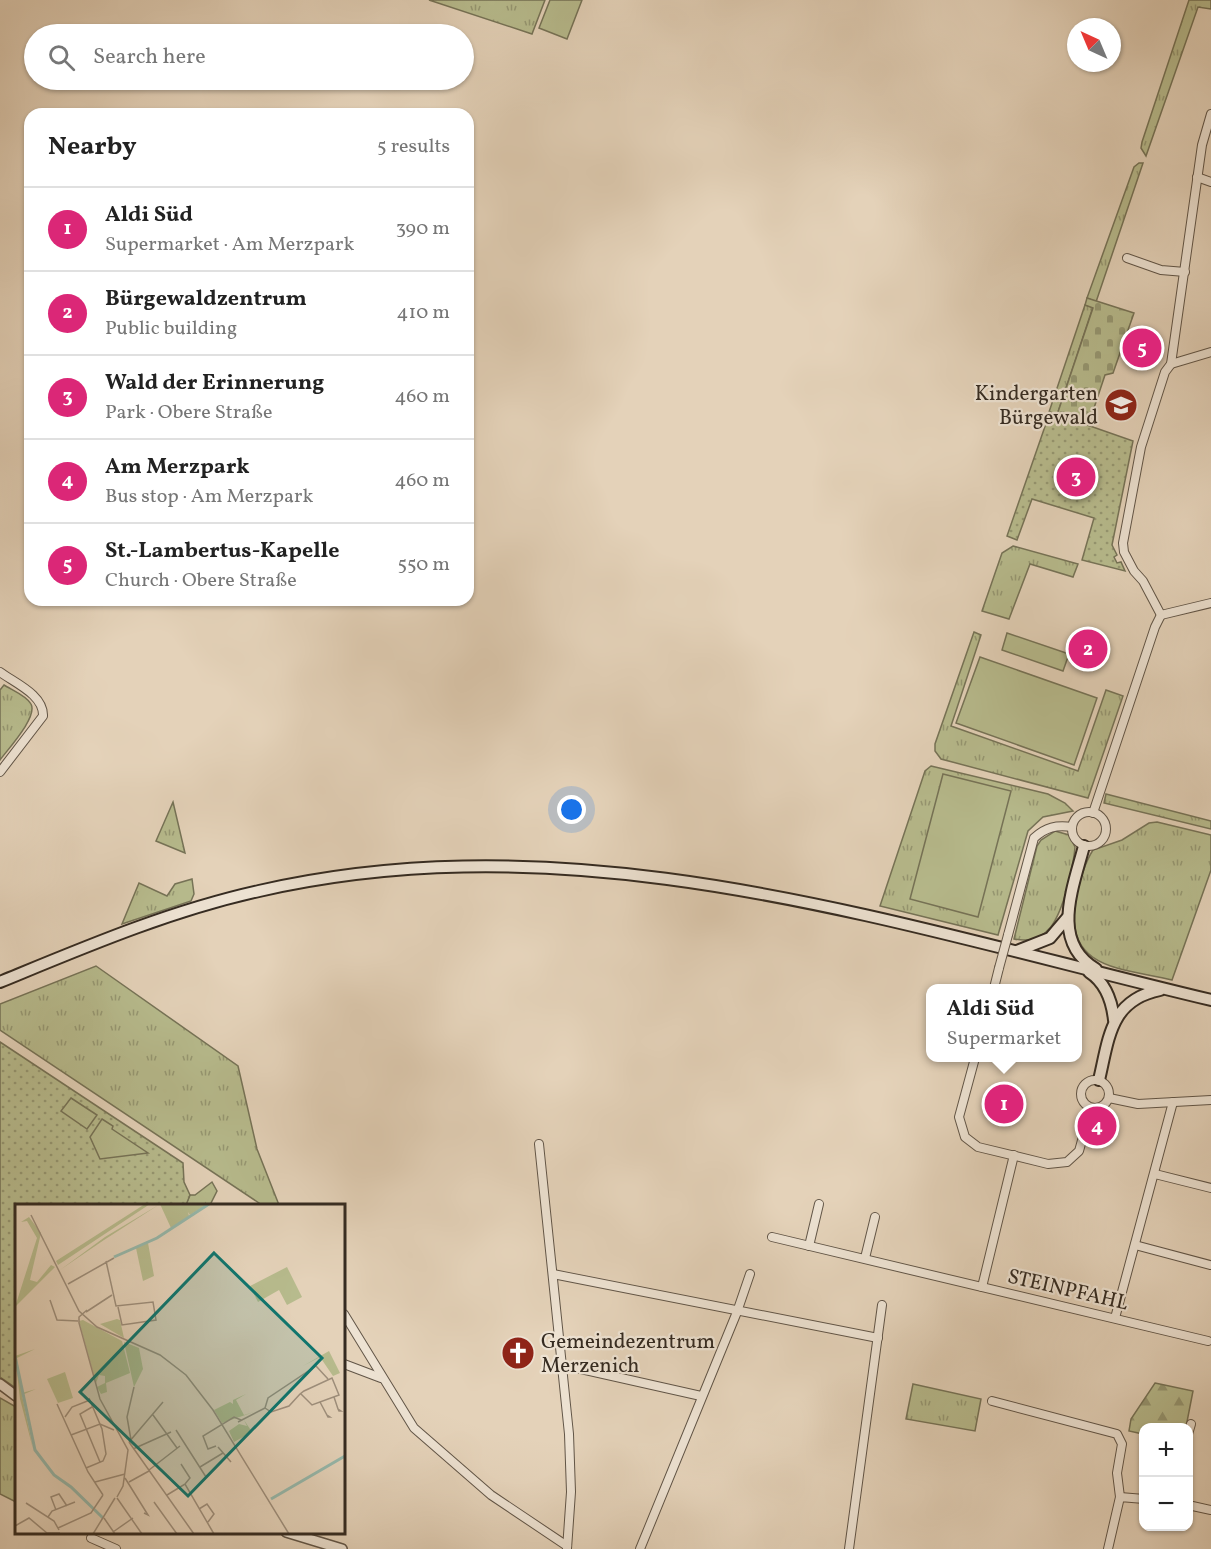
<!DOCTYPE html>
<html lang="en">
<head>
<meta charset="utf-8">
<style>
  body { margin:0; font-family:Vollkorn,serif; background:#f2f2f2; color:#222 }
  .controls { position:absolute; right:18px; bottom:18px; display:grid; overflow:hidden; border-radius:12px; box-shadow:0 2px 4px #0004 }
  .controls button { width:54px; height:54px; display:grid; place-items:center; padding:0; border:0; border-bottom:2px solid #e0e0e0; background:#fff; color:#222; font:30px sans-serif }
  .compass { position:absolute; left:1067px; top:18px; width:54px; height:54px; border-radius:50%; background:#fff; box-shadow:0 2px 4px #0004; rotate:316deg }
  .you { position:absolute; left:572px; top:810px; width:21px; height:21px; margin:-15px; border:4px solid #fff; border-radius:50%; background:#1a73e8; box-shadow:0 0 0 9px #1a73e833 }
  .badge { display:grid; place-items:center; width:39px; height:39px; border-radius:50%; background:#db2777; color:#fff; font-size:20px; font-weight:700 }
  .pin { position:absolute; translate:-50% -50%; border:3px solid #fff; box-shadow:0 2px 6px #0006 }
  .popup { position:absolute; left:926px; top:984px; width:156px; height:78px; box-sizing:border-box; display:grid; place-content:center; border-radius:12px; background:#fff; filter:drop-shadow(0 2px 4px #0005); font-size:20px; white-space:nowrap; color:#767676 }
  .popup b { font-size:22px; color:#222 }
  .popup::after { content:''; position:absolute; left:50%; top:100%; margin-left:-12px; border:12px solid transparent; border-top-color:#fff }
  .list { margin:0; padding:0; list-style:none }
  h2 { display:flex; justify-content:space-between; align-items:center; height:78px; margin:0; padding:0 24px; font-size:26px }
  h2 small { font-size:20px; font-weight:400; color:#767676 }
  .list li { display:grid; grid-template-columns:39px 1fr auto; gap:18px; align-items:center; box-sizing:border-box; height:84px; padding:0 24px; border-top:2px solid #e0e0e0 }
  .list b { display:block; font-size:22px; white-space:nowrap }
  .list p { margin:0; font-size:20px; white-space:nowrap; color:#767676 }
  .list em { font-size:20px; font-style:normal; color:#767676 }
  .icon { flex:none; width:33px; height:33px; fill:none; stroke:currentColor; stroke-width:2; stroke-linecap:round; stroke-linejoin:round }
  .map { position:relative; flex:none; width:1211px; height:1549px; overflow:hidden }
  .search { position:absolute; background:#fff; box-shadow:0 2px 4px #0004; left:24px; top:24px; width:450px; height:66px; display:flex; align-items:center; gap:15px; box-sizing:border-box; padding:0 21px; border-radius:33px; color:#767676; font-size:22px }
  .panel { position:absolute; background:#fff; box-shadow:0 2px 4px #0004; left:24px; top:108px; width:450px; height:498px; border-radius:18px }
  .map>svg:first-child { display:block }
  .grass { fill:url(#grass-tufts); stroke:#767357; stroke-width:1.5 }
  .forest { fill:url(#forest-firs); stroke:#767357; stroke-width:1.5 }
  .cemetery { fill:url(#cemetery-stones); stroke:#767357; stroke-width:1.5 }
  .park { fill:url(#park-dots); stroke:#767357; stroke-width:1.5 }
  .garden { fill:#b7bb8d; stroke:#767357; stroke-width:1.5 }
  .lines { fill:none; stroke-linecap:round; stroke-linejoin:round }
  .minor-casing { stroke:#615547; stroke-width:10 }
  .tertiary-casing { stroke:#615547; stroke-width:12 }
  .secondary-casing { stroke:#352b21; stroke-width:14 }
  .minor { stroke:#ede2d2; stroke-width:8 }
  .tertiary { stroke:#ede2d2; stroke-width:9 }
  .secondary { stroke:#ede2d2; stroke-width:10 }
  .minor-bridge-casing { stroke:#615547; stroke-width:10; stroke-linecap:butt }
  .minor-bridge { stroke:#ede2d2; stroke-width:8 }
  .labels { text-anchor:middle; stroke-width:4.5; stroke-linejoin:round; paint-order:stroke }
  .poi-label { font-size:21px; fill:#352b21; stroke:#ede2d2; text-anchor:end }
  .street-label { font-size:21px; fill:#352b21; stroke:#ede2d2 }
  .inset-river { fill:none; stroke:#96b8ab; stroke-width:3 }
  .inset-road { fill:none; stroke:#9e8f7c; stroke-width:1.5 }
  .view { fill:#0f766e; fill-opacity:0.15; stroke:#0f766e; stroke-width:3 }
  .inset-edge { fill:none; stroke:#352b21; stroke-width:3 }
</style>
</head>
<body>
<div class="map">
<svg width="1211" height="1549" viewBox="0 0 1211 1549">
  <defs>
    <pattern id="grass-tufts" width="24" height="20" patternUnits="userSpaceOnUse" patternTransform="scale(1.5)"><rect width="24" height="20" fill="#b7bb8d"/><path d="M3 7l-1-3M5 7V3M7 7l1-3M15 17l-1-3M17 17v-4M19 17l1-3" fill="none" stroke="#969873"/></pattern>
    <pattern id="forest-firs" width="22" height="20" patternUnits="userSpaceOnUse" patternTransform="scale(1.5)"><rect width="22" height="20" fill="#b7bb8d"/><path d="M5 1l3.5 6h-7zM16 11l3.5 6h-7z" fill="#969873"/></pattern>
    <pattern id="cemetery-stones" width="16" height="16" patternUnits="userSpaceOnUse" patternTransform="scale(1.5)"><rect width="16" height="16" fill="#b7bb8d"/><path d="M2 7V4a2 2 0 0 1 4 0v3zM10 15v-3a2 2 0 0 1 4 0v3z" fill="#969873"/></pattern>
    <pattern id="park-dots" width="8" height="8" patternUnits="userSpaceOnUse" patternTransform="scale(1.5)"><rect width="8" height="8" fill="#b7bb8d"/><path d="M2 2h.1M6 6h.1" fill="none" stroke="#969873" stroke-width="1.8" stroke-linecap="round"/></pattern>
  </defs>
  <rect width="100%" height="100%" fill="#e4d2b9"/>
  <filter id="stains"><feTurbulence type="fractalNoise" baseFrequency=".00333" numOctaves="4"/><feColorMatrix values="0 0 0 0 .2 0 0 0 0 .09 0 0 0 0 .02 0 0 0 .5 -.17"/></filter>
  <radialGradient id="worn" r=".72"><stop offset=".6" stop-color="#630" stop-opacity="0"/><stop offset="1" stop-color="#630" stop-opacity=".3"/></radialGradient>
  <!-- grass -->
  <g class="grass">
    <polygon points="429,0 545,0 532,34"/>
    <polygon points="1189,0 1211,0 1211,9 1198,7 1146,156 1141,148 1142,142"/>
    <polygon points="1139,163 1143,163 1096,302 1087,298 1134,167"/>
    <polygon points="1085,305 1093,307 1057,415 1049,412"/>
    <polygon points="1013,546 1078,564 1073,577 1030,564 1009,619 982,611 1002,553"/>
    <polygon points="974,632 981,635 951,726 1078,771 1106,690 1123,696 1088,798 941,759 935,751 935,744"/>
    <path d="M4 685C12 690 27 696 31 704 38 717 8 749 0 760V690Z"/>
    <polygon points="931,766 1048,794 1065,803 1073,811 1043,817 1028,831 998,935 880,906 925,771"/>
    <polygon points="1106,794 1211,821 1211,829 1104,803"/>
    <polygon points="173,802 185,853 156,841"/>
    <path d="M1157 822 1211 835V870L1172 980C1123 968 1065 970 1075 903 1078 887 1084 864 1093 850L1122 840 1149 823Z"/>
    <path d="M1055 831 1069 835 1075 847C1074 862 1070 875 1067 889 1059 917 1049 946 1014 939L1037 846 1041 840Z"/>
    <polygon points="192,879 194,894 191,901 122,924 139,883 167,896 175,884"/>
    <polygon points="96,966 238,1066 257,1149 279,1205 262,1205 0,1030 0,1004"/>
    <polygon points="913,1384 981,1399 975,1431 906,1419"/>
    <polygon points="0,1398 16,1407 16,1502 0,1494"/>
  </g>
  <!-- forest -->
  <g class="forest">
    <polygon points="212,1182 217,1191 210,1205 185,1206 190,1195 195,1195"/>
    <polygon points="1155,1383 1193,1391 1186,1427 1144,1428 1143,1434 1129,1431 1131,1419"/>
  </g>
  <!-- cemetery -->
  <polygon class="cemetery" points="1087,298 1134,313 1113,373 1105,375 1088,426 1057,415 1093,308 1085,305"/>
  <!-- park -->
  <g class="park">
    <polygon points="1050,412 1133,441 1112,545 1117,555 1114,557 1117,563 1121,562 1125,571 1082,560 1094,518 1032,499 1017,540 1007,536"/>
    <polygon points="0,1042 183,1163 184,1182 190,1195 186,1205 16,1206 16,1388 0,1377"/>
  </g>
  <!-- garden -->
  <g class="garden">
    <polygon points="550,0 582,0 567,39 539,28"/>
    <polygon points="1007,633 1069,654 1063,671 1002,650"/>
    <polygon points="980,657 1097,698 1074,765 956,723"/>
    <polygon points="943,774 1011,791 978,917 910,899"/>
    <polygon points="71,1098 97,1115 87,1129 61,1111"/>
    <polygon points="102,1119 113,1126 112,1129 148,1153 100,1159 90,1137"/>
  </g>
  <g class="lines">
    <!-- minor casing -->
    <g class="minor-casing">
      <g id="minor">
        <polyline points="1197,177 1211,182"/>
        <polyline points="1127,258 1161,270 1185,272"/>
        <polyline points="1171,364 1211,352"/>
        <polyline points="1161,615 1143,581 1134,571 1124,552 1123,543 1141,447 1165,372 1171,364 1202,145 1211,114"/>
        <polyline points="1161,615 1211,603"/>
        <path d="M0 672C15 683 44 695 43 716L0 772"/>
        <circle cx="1089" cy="829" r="17"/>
        <polyline points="1093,813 1155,627 1161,615"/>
        <path d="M1008 935 1034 838C1046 827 1056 825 1072 827"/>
        <polyline points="994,988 999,968"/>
        <polyline points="975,1058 959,1117 965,1137 978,1147 1048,1164 1067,1162 1079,1151 1091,1108"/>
        <circle cx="1095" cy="1094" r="14"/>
        <polyline points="1109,1098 1138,1104 1211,1100"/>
        <polyline points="539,1144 569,1434 571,1492 567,1549"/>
        <polyline points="1155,1174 1211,1188"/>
        <polyline points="772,1237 1208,1341"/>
        <polyline points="1135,1245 1210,1265"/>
        <polyline points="809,1246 819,1204"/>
        <polyline points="865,1258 875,1217"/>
        <polyline points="553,1274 878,1338"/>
        <polyline points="982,1287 1014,1155"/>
        <polyline points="344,1314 414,1428 491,1495 567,1546"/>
        <polyline points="1115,1318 1173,1102"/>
        <polyline points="344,1364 381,1378"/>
        <polyline points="563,1365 701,1396"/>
        <polyline points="992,1401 1117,1434 1122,1444 1117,1473 1120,1497"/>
        <polyline points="1188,1434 1191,1424"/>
        <polyline points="1188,1505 1211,1510"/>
        <polyline points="91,1538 116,1549"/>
        <polyline points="640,1549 737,1312 750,1274"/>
        <polyline points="849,1549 882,1305"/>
        <polyline points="1108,1549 1120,1497 1144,1499"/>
      </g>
    </g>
    <!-- tertiary casing -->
    <g class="tertiary-casing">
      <g id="tertiary">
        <polyline points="0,1384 16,1396"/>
        <polyline points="286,1532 342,1549"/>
      </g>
    </g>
    <!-- secondary casing -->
    <g class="secondary-casing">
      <g id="secondary">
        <path d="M1084 846C1073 888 1050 942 1096 969"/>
        <polyline points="1017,951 1050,938 1067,918"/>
        <path d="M1089 972C1106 983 1112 1001 1114 1020"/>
        <path d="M0 982C85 947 169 911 259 891 583 817 899 926 1211 1000"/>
        <path d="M1099 1080C1109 1038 1110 1000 1160 990"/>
      </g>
    </g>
    <!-- minor -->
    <use href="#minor" class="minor"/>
    <!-- tertiary -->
    <use href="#tertiary" class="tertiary"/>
    <!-- secondary -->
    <use href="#secondary" class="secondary"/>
    <!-- minor-bridge casing -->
    <g class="minor-bridge-casing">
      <polyline id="minor-bridge" points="999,968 1008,935"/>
    </g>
    <!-- minor-bridge -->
    <use href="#minor-bridge" class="minor-bridge"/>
  </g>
  <!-- icons -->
  <defs>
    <g id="school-disc" transform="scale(1.725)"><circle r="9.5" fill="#8f2418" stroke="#ede2d2"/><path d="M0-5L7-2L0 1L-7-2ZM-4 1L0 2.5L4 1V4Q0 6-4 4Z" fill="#fff"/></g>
    <g id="church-disc" transform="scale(1.725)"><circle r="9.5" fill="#8f2418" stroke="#ede2d2"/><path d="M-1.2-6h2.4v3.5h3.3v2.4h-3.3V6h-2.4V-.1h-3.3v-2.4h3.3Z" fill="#fff"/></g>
  </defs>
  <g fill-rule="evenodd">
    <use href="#school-disc" x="1121" y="405"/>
    <use href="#church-disc" x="518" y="1353"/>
  </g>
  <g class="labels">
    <!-- poi labels -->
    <g class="poi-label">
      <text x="1098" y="400">Kindergarten<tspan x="1098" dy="24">Bürgewald</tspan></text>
      <text x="541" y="1348" text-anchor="start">Gemeindezentrum<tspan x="541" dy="24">Merzenich</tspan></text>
    </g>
    <!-- street labels -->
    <g class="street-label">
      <text transform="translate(1068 1289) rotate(13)" y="7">STEINPFAHL</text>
    </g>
  </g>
  <!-- overview -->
  <g transform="translate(15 1204)">
    <rect width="330" height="330" fill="#e4d2b9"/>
    <path d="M145 0H192L175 11 173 8 174 12 156 24ZM133 39 139 72 128 77 121 44ZM272 63 287 93 272 101 264 86 243 98 235 82ZM102 115 105 116 109 134 85 120ZM109 138 124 144 128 165 119 183ZM314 147 325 169 318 172 305 153 288 162ZM231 190 221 196 229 211 239 208 207 219 199 206 215 198 218 200V196ZM229 216 237 228 219 238 214 227 224 220 232 222Z" fill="#b7bb8d"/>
    <path d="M130 0H135L43 61 41 57ZM145 0 89 36 45 66 90 33ZM14 13 26 29 15 76 22 78 36 61 40 63 0 103 22 34 12 17 6 18ZM20 145 2 154 7 189 21 185 7 191 18 245 5 195 0 152Z" fill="#b7bb8d"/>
    <path d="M50 168 58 194 43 199 32 175Z" fill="#b7bb8d"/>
    <path d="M68 116 107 137 115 169 91 179 92 188 86 190 82 183 90 179V172L84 171 81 179 64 117Z" fill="#b7bb8d"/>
    <path class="inset-river" d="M99 53 142 34 194 0M0 152 20 246 39 271 56 283 88 314M256 295 330 252"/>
    <path class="inset-road" d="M16 11 64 107 82 123 145 151 171 171 198 206 274 330M91 57 101 102 138 98 141 116 107 121 103 103M53 80 99 54M35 96 42 116 63 117M72 106 64 113V119L85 195 113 246 108 282 102 293M71 108 97 91M319 193 323 205 324 207H326L323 205M305 198 313 213H315L312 211M42 200 73 268 88 291M77 203 65 210 85 258M250 204 256 208 274 202 285 190 289 187 317 174 324 191 297 201 286 190M250 204 253 194 301 162 313 175M138 211 162 244M50 213 57 203 75 196M223 218 250 204M161 226 191 273M56 231 85 220 99 226M116 236 112 213 119 183M114 238 179 330M114 238 148 198M201 242 193 245 188 232 219 213 226 216M203 243 216 258M118 245 156 228M166 260 175 274 170 280M185 263 208 249M71 264 88 257 91 250 87 225 74 194M134 266 165 242M110 274 133 311 129 309M80 278 110 270M114 278 134 267M152 291 170 280 199 330M102 294 127 330M139 298 162 330M11 299 39 317 44 326M184 305 192 300 199 310 193 318M41 306 36 293 44 290 52 302M33 313 37 307 60 298M89 314 100 330M0 322 14 314 32 329H45M43 324 76 309 88 291M98 328 118 314M78 330 100 294"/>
    <path class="view" d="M199 49 307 154 173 292 65 188Z"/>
    <rect width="330" height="330" class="inset-edge"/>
  </g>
  <rect width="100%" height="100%" filter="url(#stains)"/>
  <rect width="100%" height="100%" fill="url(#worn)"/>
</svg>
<div class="controls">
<button>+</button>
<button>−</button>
</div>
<svg class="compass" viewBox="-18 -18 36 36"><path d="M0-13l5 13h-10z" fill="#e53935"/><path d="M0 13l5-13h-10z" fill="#767676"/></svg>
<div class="you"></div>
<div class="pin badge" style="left:1004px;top:1104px">1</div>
<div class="popup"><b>Aldi Süd</b>Supermarket</div>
<div class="pin badge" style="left:1088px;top:649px">2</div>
<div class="pin badge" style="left:1076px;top:477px">3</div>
<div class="pin badge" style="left:1097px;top:1126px">4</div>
<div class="pin badge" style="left:1142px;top:348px">5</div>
<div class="search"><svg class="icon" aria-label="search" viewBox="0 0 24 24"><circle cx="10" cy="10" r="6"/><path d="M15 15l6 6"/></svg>Search here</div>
<section class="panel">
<h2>Nearby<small>5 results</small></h2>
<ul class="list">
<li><span class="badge">1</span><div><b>Aldi Süd</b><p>Supermarket · Am Merzpark</p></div><em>390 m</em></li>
<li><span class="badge">2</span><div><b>Bürgewaldzentrum</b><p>Public building</p></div><em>410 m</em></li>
<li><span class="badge">3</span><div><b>Wald der Erinnerung</b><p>Park · Obere Straße</p></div><em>460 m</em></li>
<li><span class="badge">4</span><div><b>Am Merzpark</b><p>Bus stop · Am Merzpark</p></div><em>460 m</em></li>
<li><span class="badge">5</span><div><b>St.-Lambertus-Kapelle</b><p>Church · Obere Straße</p></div><em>550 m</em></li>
</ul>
</section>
</div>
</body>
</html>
